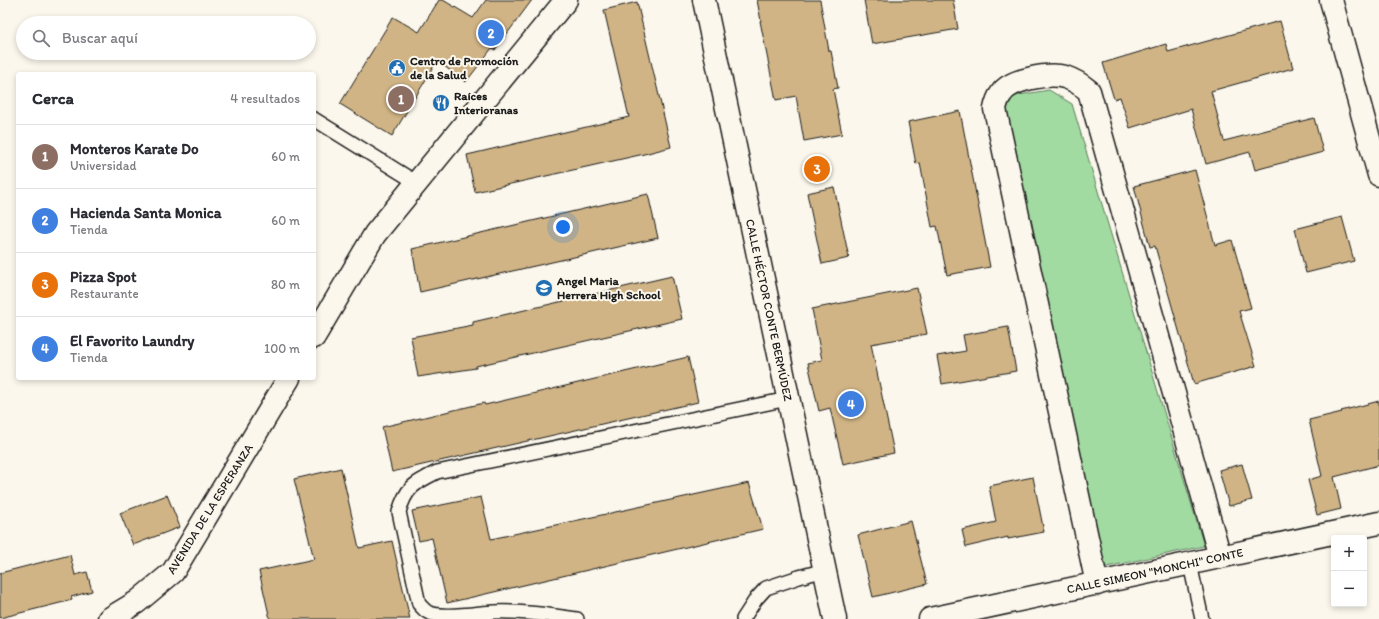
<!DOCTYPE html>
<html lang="es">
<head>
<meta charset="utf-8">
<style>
  body { margin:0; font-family:Itim,sans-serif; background:#f2f2f3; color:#2b2b33 }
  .controls { position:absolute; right:12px; bottom:12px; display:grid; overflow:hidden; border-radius:4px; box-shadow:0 2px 6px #0003 }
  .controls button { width:36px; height:36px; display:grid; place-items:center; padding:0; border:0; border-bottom:1px solid #e1e1e2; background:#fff; color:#2b2b33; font:20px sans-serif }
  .you { position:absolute; left:563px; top:227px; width:14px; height:14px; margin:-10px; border:3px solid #fff; border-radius:50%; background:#1a73e8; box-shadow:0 0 0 6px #1a73e833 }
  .badge { display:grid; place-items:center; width:26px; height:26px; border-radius:50%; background:#1f6fb2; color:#fff; font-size:13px; font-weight:700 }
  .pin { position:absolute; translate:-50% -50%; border:2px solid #fff; box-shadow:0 1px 4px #0006 }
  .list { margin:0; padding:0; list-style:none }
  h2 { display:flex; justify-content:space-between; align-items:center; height:52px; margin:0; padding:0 16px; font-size:17px }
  h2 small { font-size:13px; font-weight:400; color:#7c7c81 }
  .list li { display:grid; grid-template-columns:26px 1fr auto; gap:12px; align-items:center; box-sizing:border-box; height:64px; padding:0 16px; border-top:1px solid #e1e1e2 }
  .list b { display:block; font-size:15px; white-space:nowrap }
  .list p { margin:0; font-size:13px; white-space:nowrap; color:#7c7c81 }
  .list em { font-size:13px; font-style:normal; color:#7c7c81 }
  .icon { flex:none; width:22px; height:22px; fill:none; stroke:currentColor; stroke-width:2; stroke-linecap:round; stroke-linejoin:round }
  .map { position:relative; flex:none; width:1379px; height:619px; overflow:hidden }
  .search { position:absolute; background:#fff; box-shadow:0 2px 6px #0003; left:16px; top:16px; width:300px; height:44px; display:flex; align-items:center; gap:10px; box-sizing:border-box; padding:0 14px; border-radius:22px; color:#7c7c81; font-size:15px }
  .panel { position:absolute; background:#fff; box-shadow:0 2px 6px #0003; left:16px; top:72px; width:300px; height:308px; border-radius:4px }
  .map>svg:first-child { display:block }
  .green { fill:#a1dba1; stroke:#5e7c5e }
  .building { fill:#d0b485; stroke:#1c1c1c }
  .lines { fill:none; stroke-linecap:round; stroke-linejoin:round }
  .lane-casing { stroke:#1c1c1c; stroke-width:16 }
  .street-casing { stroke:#1c1c1c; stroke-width:25 }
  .secondary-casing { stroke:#1c1c1c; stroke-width:25 }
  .lane { stroke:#fbf7ec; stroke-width:13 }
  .street { stroke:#fbf7ec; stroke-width:22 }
  .secondary { stroke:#fbf7ec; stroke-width:22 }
  .labels { text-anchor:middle; stroke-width:4; stroke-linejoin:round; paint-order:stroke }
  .poi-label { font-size:12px; font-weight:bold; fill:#1c1c1c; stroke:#fbf7ec; text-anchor:start }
  .street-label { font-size:12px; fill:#1c1c1c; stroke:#fbf7ec }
</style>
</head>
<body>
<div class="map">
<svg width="1379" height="619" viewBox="0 0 1379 619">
  <rect width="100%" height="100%" fill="#fbf7ec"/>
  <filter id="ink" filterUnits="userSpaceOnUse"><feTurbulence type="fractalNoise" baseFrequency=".025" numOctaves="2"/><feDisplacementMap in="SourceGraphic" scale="8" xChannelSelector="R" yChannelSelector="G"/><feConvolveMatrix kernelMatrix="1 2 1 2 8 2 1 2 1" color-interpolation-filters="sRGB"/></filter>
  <g filter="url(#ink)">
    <!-- green -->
    <polygon class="green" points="1049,90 1072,104 1204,546 1102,568 1005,112 1013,96"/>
    <!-- building -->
    <g class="building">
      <polygon points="439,0 443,0 473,18 486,0 532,0 495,50 492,48 466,82 437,61 392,136 340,104 393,17 419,32"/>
      <polygon points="757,0 820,0 829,51 831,51 838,88 833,89 842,134 804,141 796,96 776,100 760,21 761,21"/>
      <polygon points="864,0 953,0 958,29 872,44"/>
      <polygon points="637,2 671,147 644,154 475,192 467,155 629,117 604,10"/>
      <polygon points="1280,21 1293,68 1211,91 1224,141 1314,118 1323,152 1255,170 1250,152 1206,164 1191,109 1130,128 1120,97 1114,99 1103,63 1166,44 1168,52"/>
      <polygon points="960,111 990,267 947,275 937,226 932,227 920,163 916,164 908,122"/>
      <polygon points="1195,170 1215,245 1232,240 1251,308 1239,311 1256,366 1194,384 1155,246 1150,247 1134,186"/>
      <polygon points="834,187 849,258 822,264 807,193"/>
      <polygon points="648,194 658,238 420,292 412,249"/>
      <polygon points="1342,217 1354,261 1306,273 1295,229"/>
      <polygon points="672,276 682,319 476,366 476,368 418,377 411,337 473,325 473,322"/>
      <polygon points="917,288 927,334 871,344 894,453 843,464 830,408 819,411 808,363 822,360 812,309"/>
      <polygon points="1008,327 1016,371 942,384 937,356 966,351 963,335"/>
      <polygon points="688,357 698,402 392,472 382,427 484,403 485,405"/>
      <polygon points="1379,401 1379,465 1334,477 1341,509 1317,515 1308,480 1322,476 1309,420 1342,412 1341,411"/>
      <polygon points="1242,464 1252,500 1229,506 1219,470"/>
      <polygon points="341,468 359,548 392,541 410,619 270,619 259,571 314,559 294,479"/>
      <polygon points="1033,477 1044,532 1008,539 1008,537 966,547 962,530 996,522 989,486"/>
      <polygon points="749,483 763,529 447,603 432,538 419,541 412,511 481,497 491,539"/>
      <polygon points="167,495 180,527 133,545 120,513"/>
      <polygon points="911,521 927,584 873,597 858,535"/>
      <polygon points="70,555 75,575 87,572 92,591 71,597 72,600 0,618 0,573"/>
    </g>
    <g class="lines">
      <!-- lane casing -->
      <g class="lane-casing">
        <g id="lane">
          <polyline points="314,119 417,183"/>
          <polyline points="1190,564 1202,619"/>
          <path d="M577 619C549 615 522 611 494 612 478 613 448 618 433 614 426 613 424 609 419 604L399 512C406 487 415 483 437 472L788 399"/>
          <polyline points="743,619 756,599 766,588 799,577 825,570"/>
        </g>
      </g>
      <!-- street casing -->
      <g class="street-casing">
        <g id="street">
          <polyline points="1331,0 1379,175"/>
          <path d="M1097 584 995 109C996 104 998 98 1001 94 1010 79 1049 73 1065 77 1074 80 1082 85 1089 91L1220 557"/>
          <polyline points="930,619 1379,523"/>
        </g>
      </g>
      <!-- secondary casing -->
      <g class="secondary-casing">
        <g id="secondary">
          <polyline points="704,0 835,619"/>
          <polyline points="314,337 375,234 566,0"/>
          <polyline points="109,619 137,602 173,572 289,378"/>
        </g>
      </g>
      <!-- lane -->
      <use href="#lane" class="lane"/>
      <!-- street -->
      <use href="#street" class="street"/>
      <!-- secondary -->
      <use href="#secondary" class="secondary"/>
    </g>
  </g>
  <!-- icons -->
  <defs>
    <g id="civic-disc" transform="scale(0.9)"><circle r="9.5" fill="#1f6fb2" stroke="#fbf7ec"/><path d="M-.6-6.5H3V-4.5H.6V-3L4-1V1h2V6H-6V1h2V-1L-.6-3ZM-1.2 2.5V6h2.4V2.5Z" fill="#fff"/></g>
    <g id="restaurant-disc" transform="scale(0.9)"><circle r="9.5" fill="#1f6fb2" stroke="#fbf7ec"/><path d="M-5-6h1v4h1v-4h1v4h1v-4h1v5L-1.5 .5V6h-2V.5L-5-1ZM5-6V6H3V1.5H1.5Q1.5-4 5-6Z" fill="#fff"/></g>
    <g id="school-disc" transform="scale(0.9)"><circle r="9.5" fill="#1f6fb2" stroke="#fbf7ec"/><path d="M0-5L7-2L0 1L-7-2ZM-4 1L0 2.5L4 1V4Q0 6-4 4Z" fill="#fff"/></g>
  </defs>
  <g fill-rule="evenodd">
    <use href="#civic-disc" x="397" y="68"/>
    <use href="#restaurant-disc" x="441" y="103"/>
    <use href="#school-disc" x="544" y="288"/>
  </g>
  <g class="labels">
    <!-- poi labels -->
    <g class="poi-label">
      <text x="410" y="65">Centro de Promoción<tspan x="410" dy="14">de la Salud</tspan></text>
      <text x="454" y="100">Raíces<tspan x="454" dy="14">Interioranas</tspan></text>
      <text x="557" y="285">Angel Maria<tspan x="557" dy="14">Herrera High School</tspan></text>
    </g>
    <!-- street labels -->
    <g class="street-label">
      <text transform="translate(769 310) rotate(78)" y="4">CALLE HÉCTOR CONTE BERMÚDEZ</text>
      <text transform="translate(210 509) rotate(-58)" y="4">AVENIDA DE LA ESPERANZA</text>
      <text transform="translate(1155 571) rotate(-12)" y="4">CALLE SIMEON "MONCHI" CONTE</text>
    </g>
  </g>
</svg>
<div class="controls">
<button>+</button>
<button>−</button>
</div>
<div class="you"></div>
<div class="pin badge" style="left:401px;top:99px;background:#8d6e63">1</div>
<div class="pin badge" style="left:491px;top:33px;background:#3f7fe0">2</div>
<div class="pin badge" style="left:817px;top:169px;background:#e8710a">3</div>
<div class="pin badge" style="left:851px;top:404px;background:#3f7fe0">4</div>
<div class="search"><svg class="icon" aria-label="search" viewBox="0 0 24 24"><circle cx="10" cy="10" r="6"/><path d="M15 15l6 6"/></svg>Buscar aquí</div>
<section class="panel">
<h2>Cerca<small>4 resultados</small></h2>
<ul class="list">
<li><span class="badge" style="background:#8d6e63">1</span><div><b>Monteros Karate Do</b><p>Universidad</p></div><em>60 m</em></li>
<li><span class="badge" style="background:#3f7fe0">2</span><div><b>Hacienda Santa Monica</b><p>Tienda</p></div><em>60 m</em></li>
<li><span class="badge" style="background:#e8710a">3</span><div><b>Pizza Spot</b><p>Restaurante</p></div><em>80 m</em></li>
<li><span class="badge" style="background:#3f7fe0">4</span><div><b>El Favorito Laundry</b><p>Tienda</p></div><em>100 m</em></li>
</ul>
</section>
</div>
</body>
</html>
